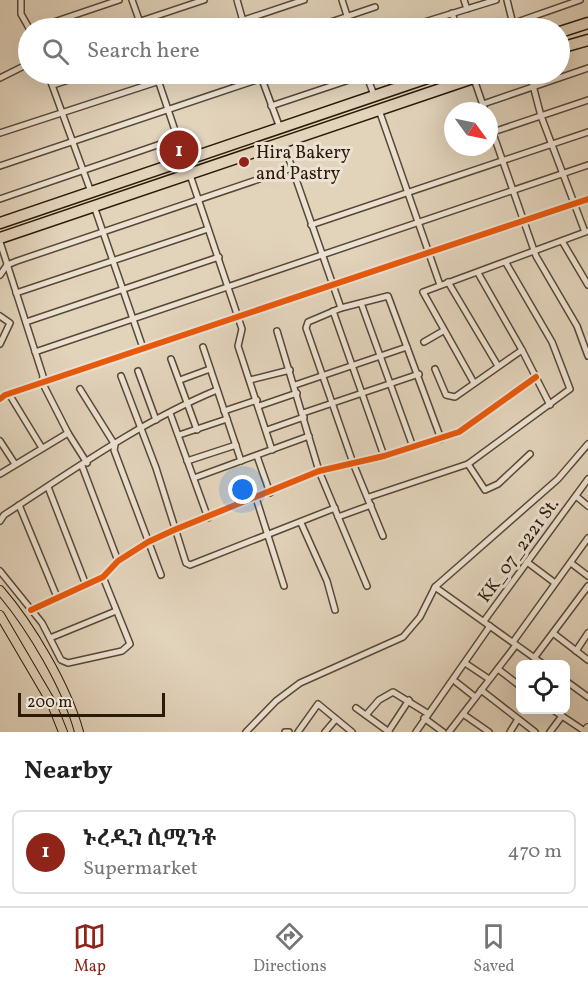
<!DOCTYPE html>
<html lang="en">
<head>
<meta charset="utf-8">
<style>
  body { margin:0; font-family:Vollkorn,"Noto Serif Ethiopic",serif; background:#f6f6f6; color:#222 }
  .controls { position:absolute; right:18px; bottom:18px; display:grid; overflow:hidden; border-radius:9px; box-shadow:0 6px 24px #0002 }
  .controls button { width:54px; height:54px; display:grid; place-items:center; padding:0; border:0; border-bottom:2px solid #e0e0e0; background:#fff; color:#222; font:30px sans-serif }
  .compass { position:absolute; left:444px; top:102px; width:54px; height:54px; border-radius:50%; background:#fff; box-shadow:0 6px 24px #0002; rotate:123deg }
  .scale { position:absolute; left:18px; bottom:15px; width:147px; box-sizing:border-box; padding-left:6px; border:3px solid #2b1a07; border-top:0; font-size:16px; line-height:21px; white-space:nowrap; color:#2b1a07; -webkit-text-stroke:4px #ece2d3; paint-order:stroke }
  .you { position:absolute; left:243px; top:490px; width:21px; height:21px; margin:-15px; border:4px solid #fff; border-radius:50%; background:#1a73e8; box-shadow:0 0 0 9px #1a73e833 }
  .badge { display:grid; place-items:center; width:39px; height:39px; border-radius:50%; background:#8f2418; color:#fff; font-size:20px; font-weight:700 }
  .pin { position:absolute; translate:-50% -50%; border:3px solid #fff; box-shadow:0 2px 6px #0006 }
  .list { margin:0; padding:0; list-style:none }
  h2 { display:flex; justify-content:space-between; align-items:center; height:78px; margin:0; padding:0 24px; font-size:26px }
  h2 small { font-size:20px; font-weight:400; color:#767676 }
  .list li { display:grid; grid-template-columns:39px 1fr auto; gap:18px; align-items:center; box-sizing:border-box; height:84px; margin:0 12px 12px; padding:0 12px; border:2px solid #e0e0e0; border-radius:9px }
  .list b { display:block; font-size:22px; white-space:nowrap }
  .list p { margin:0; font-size:20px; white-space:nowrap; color:#767676 }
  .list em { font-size:20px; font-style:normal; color:#767676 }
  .icon { flex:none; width:33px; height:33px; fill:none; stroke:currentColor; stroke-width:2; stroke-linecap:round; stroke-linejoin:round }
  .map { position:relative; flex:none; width:588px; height:732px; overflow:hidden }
  .search { position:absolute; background:#fff; box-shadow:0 6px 24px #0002; left:18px; right:18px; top:18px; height:66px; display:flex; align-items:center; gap:15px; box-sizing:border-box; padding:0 21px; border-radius:33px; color:#767676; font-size:22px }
  .sheet { height:174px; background:#fff }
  nav { display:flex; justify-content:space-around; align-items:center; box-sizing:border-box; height:84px; border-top:2px solid #e0e0e0; background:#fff; font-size:16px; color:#767676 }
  nav a { display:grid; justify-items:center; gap:3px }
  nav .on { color:#8f2418 }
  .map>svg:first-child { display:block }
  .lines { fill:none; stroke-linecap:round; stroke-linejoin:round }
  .street-casing { stroke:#594834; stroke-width:8 }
  .primary-casing { stroke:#2b1a07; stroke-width:10 }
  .highway-casing { stroke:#2b1a07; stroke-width:13 }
  .street { stroke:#ece2d3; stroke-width:5 }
  .primary { stroke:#e2d3bb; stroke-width:8 }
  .highway { stroke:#e2d3bb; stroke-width:10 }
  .cycleway-casing { stroke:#ece2d3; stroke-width:10 }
  .cycleway { stroke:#e8590c; stroke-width:6 }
  .poi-dot { fill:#8f2418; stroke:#ece2d3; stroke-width:2 }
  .labels { text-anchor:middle; stroke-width:6; stroke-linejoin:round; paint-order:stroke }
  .poi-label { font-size:18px; fill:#2b1a07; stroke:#ece2d3; text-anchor:start }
  .street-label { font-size:18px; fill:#2b1a07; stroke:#ece2d3 }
</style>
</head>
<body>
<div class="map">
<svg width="588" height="732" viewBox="0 0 588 732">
  <rect width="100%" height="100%" fill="#e2d3bb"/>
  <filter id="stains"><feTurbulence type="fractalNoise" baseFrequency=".00333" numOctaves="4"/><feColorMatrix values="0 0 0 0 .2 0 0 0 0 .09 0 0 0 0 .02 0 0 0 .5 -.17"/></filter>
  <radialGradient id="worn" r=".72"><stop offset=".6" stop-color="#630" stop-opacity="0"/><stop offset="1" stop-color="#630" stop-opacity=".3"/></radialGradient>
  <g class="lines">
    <!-- street casing -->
    <g class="street-casing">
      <g id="street">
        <polyline points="21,0 21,14 29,28"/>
        <polyline points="132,0 142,28"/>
        <polyline points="237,0 245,28"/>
        <polyline points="342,0 351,28"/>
        <polyline points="464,0 467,9"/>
        <polyline points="507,0 514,28"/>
        <polyline points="452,13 457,28"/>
        <polyline points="36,28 119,0"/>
        <polyline points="120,28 204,0"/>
        <polyline points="220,28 304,0"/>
        <polyline points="313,28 375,7"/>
        <polyline points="405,28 496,0"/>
        <polyline points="500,28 580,0"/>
        <polyline points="48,74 91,192"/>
        <polyline points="156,74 242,329 238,346 272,450"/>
        <polyline points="260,74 280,128"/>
        <polyline points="366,74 374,95"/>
        <polyline points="530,74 541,116 585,232"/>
        <polyline points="0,78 28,64"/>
        <polyline points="474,79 485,111"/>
        <polyline points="53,85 87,74"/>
        <polyline points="483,104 588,68"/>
        <polyline points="271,106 367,74"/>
        <polyline points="379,110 440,285"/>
        <polyline points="489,122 536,256 577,326 588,356"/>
        <polyline points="493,132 588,100"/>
        <polyline points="0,133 181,74"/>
        <polyline points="283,142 341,308"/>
        <polyline points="0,166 274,74"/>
        <polyline points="0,199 178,138"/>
        <polyline points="94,206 143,348"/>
        <polyline points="311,225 588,132"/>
        <polyline points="562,241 588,285"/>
        <polyline points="0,242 43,376 42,382 68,433 87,463"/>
        <polyline points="478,273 522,350 550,405"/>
        <polyline points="0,275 7,265 17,261 292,168"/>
        <polyline points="448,282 498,366"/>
        <polyline points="16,293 208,229"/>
        <polyline points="361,303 413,447"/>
        <polyline points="333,311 384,456"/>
        <polyline points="0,316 10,323 0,344"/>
        <polyline points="26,322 219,257"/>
        <polyline points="277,331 319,471 367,586"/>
        <polyline points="424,342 443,331"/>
        <polyline points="203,347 241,461"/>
        <polyline points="35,352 588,165"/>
        <polyline points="171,359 197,430"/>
        <polyline points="435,369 446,395 455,397 522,350"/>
        <polyline points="138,371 156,420"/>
        <polyline points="121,376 156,468 186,563 190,565 335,508"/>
        <polyline points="180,380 210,369"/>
        <polyline points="250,380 290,370"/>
        <polyline points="474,383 423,292 588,231"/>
        <polyline points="295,385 407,347"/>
        <polyline points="80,389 115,445 114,450 161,575"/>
        <polyline points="9,394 42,448"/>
        <polyline points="0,399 5,395 588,199"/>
        <polyline points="259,406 297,393"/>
        <polyline points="224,411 257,400"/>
        <polyline points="170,413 208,518"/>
        <polyline points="303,413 419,374"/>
        <polyline points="267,430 304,417"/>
        <polyline points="179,435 227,419"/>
        <polyline points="0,441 15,464"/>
        <polyline points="257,456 270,493"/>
        <polyline points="187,461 236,445"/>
        <polyline points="468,464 485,490 498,484 530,454"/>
        <polyline points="82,466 118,561"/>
        <polyline points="0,474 68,433"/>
        <polyline points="194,478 309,436"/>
        <polyline points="48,487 86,585"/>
        <polyline points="576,496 588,506"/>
        <polyline points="369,497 468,464 570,389 552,342 506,263"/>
        <polyline points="256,498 284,586"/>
        <polyline points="19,505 57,597"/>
        <polyline points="338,517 371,505"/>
        <path d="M0 521 4 515C73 470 142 421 217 390"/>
        <polyline points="301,523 327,581 335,610"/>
        <polyline points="383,536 353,463 306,328 308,322 341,308 388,296 441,439"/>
        <polyline points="527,562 555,583"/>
        <polyline points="571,563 588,576"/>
        <polyline points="0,571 42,623 61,660 68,663 122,651 130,644 103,577"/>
        <polyline points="435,587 558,479 588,444"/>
        <polyline points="31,610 103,577 118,561 148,542 174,530 319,471 384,456 459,432 536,377"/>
        <polyline points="484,621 588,479"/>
        <polyline points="553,633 588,660"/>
        <polyline points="50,638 116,611"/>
        <polyline points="513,642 588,538"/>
        <polyline points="576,651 588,633"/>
        <polyline points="534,658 588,586"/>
        <polyline points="465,663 489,679"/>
        <polyline points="498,669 520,686"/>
        <polyline points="566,681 588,697"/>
        <polyline points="456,682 475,697"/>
        <polyline points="481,690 535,732"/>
        <polyline points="356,708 389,732"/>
        <polyline points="553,710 586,732"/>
        <polyline points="463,714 489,732"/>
        <polyline points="366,715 379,700 393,692 427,713"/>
        <polyline points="424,718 443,732"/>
        <polyline points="246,732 276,701 300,683 403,637 420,617 435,587 543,664"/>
        <polyline points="285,732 289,732"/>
        <polyline points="298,732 318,704 352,732"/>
        <polyline points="325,732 336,719"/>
        <polyline points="388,732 409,700"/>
        <polyline points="416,732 490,626"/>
        <polyline points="449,732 516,645"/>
        <polyline points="510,732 518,719"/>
        <polyline points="550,732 562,716"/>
      </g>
    </g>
    <!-- primary casing -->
    <g class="primary-casing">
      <g id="primary">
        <path d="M0 590C31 626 67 687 79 732"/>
        <polyline points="0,615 51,702 63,732"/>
        <polyline points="585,732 588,728"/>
      </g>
    </g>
    <!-- highway casing -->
    <g class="highway-casing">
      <g id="highway">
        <polyline points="560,32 588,23"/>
        <polyline points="560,48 588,40"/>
        <polyline points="0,223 439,74"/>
        <polyline points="0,238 485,74"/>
      </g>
    </g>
    <!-- street -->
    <use href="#street" class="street"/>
    <!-- primary -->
    <use href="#primary" class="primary"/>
    <!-- highway -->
    <use href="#highway" class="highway"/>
    <!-- cycleway casing -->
    <g class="cycleway-casing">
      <g id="cycleway">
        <polyline points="0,399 5,395 588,199"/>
        <polyline points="31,610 103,577 118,561 148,542 174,530 319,471 384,456 459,432 536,377"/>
      </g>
    </g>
    <!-- cycleway -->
    <use href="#cycleway" class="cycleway"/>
  </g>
  <!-- markers -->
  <circle class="poi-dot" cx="244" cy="162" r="6"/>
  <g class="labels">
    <!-- poi labels -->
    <g class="poi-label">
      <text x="256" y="158">Hira Bakery<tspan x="256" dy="21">and Pastry</tspan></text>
    </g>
    <!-- street labels -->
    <g class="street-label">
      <text transform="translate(518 550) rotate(-54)" y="6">KK_07_2221 St.</text>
    </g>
  </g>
  <rect width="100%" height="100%" filter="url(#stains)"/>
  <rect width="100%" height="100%" fill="url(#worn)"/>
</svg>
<div class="controls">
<button><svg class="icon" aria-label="locate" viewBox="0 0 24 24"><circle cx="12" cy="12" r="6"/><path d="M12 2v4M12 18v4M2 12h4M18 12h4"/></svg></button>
</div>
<svg class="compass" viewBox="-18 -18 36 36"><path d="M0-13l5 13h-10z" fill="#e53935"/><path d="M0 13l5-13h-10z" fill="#767676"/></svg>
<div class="scale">200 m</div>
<div class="you"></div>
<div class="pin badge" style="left:179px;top:150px">1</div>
<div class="search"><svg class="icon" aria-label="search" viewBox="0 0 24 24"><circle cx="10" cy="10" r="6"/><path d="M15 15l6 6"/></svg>Search here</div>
</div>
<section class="sheet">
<h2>Nearby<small></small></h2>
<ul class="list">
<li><span class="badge">1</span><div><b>ኑረዲን ሲሚንቶ</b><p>Supermarket</p></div><em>470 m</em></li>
</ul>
</section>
<nav>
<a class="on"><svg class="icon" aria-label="map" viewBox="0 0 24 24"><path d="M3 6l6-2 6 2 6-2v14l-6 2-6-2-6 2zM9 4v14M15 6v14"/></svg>Map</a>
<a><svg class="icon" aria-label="directions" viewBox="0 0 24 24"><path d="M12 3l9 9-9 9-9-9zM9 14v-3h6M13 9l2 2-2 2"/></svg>Directions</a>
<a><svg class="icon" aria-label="saved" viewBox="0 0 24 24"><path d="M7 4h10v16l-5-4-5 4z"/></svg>Saved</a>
</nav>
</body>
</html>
